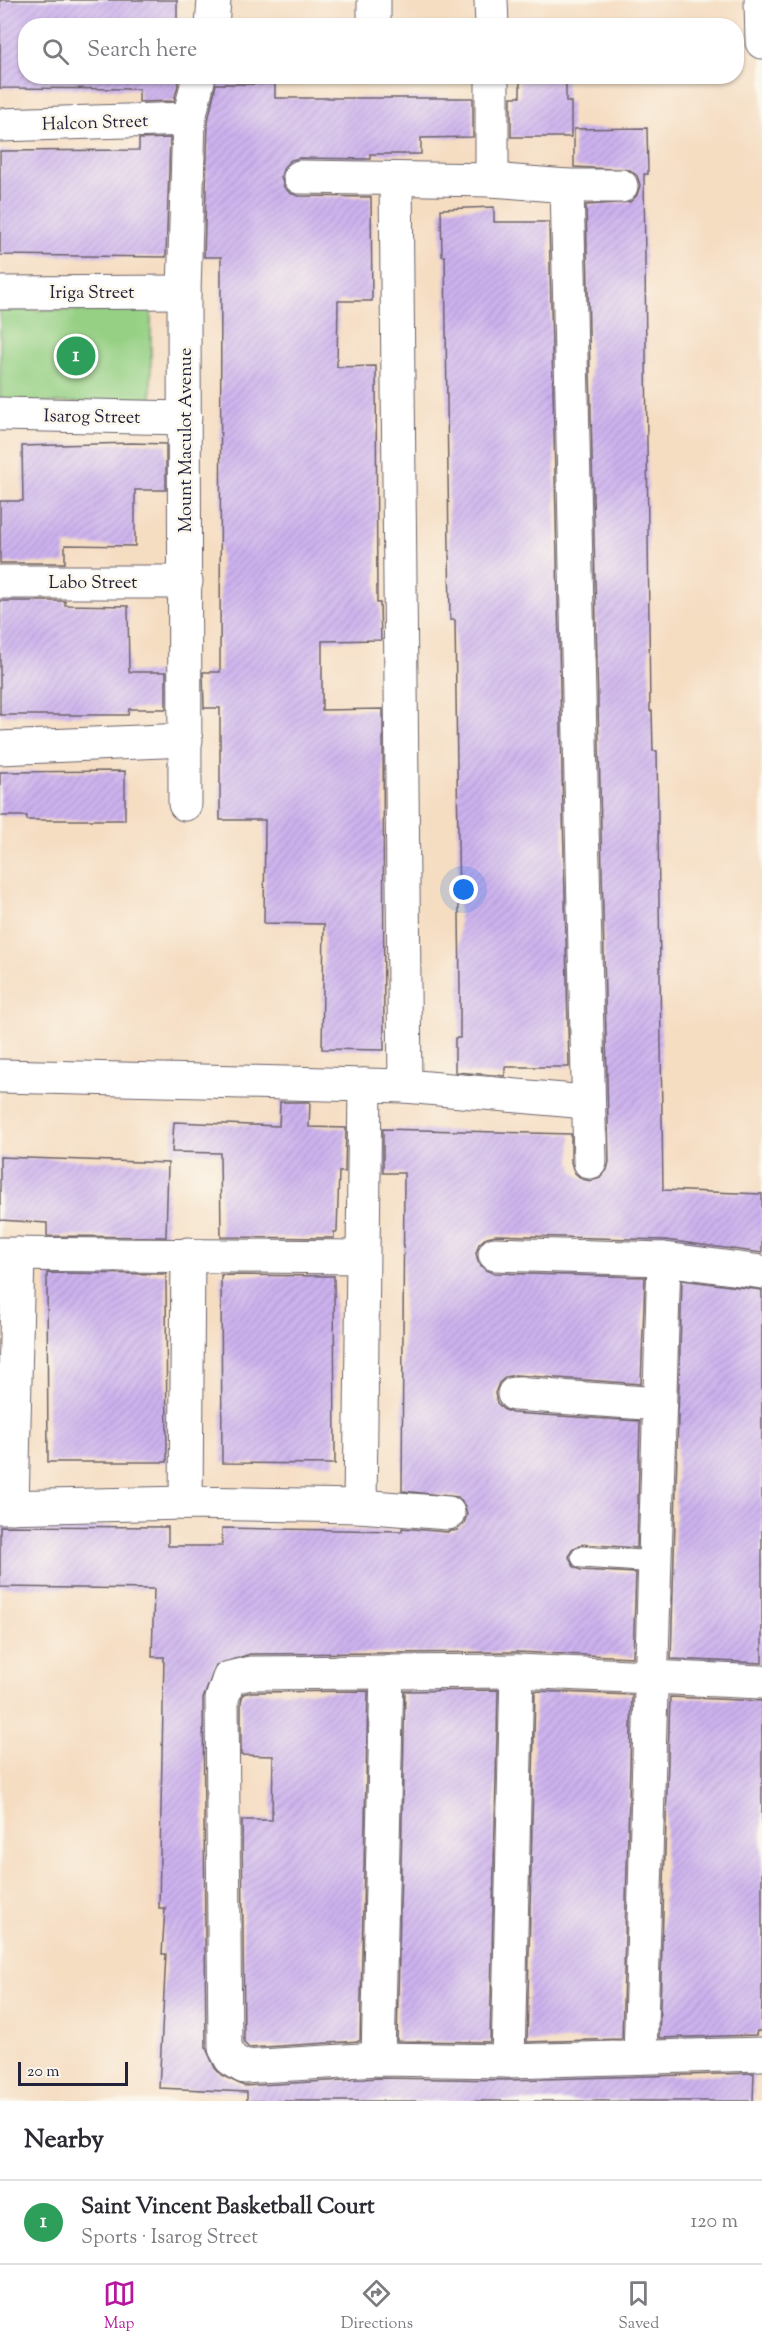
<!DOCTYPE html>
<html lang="en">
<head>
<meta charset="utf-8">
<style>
  body { margin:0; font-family:"Sorts Mill Goudy",serif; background:#f2f2f3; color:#2b2b33 }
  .scale { position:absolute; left:18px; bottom:15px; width:110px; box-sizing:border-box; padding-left:6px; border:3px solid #22223b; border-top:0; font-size:16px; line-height:21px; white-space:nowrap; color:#22223b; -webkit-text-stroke:4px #fbf7ec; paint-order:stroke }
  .you { position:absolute; left:464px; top:890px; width:21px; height:21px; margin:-15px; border:4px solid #fff; border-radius:50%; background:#1a73e8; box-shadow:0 0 0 9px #1a73e833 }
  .badge { display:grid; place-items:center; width:39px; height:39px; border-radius:50%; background:#b5179e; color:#fff; font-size:20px; font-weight:700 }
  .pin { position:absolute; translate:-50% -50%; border:3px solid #fff; box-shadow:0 2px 6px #0006 }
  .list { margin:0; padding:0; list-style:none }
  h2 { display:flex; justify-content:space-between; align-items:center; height:78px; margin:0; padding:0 24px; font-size:26px }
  h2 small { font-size:20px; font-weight:400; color:#7c7c81 }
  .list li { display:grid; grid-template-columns:39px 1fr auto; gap:18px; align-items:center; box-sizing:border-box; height:84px; padding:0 24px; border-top:2px solid #e1e1e2 }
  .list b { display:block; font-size:22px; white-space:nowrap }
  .list p { margin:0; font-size:20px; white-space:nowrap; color:#7c7c81 }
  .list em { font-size:20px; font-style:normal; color:#7c7c81 }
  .icon { flex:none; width:33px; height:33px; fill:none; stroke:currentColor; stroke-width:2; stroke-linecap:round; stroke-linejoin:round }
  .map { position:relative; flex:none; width:762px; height:2101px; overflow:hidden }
  .search { position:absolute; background:#fff; box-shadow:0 2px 4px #0004; left:18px; right:18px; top:18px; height:66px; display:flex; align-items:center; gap:15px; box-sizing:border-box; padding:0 21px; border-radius:24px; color:#7c7c81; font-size:22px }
  .sheet { height:162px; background:#fff }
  nav { display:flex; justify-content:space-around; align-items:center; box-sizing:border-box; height:84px; border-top:2px solid #e1e1e2; background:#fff; font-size:16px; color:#7c7c81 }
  nav a { display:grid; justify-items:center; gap:3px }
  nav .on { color:#b5179e }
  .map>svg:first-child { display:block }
  .green { fill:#95d084; stroke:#5c7960; stroke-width:1.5 }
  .building { fill:url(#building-hatch) }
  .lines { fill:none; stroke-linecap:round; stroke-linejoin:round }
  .service-casing { stroke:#6c636a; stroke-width:23 }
  .minor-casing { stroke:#6c636a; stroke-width:35 }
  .service { stroke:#fff; stroke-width:21 }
  .minor { stroke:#fff; stroke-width:33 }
  .labels { text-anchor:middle; stroke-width:5; stroke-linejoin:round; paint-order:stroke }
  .street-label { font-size:18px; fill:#22223b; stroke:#fbf7ec }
</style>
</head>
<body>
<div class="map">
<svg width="762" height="2101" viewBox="0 0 762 2101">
  <defs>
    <pattern id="building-hatch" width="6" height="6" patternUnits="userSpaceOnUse" patternTransform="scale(1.5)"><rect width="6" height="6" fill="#cdb2ee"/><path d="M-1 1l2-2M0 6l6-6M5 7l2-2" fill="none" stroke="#b099cd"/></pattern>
  </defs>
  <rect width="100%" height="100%" fill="#fbf7ec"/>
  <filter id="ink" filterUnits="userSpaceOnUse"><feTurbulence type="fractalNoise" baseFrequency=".0167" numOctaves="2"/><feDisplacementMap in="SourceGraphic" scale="12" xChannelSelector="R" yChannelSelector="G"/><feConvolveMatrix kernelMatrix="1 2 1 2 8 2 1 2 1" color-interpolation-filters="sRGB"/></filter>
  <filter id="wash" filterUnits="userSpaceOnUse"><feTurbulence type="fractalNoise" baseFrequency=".008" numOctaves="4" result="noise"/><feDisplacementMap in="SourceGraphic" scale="24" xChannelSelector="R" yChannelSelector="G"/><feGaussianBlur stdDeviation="1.35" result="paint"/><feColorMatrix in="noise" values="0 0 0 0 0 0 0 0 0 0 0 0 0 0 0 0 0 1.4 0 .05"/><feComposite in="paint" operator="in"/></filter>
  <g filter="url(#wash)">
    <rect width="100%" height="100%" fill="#f5ddc2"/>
    <!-- green -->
    <polygon class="green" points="0,310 151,310 151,402 0,403"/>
    <g id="blocks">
      <!-- building -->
      <g class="building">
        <polygon points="0,0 177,0 177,26 26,26 26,76 176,76 178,85 174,101 139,102 139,89 0,88"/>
        <polygon points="520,76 566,76 566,102 571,102 571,137 511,137 511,97 520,97"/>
        <polygon points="216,84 275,84 275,98 473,98 473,137 421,138 421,154 370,154 370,159 300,158 291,160 284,167 281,176 284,187 290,193 299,196 371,197 372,301 338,301 337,367 376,366 377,603 380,603 381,640 322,641 322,710 383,709 384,1050 322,1049 324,924 264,923 265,820 220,820 220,708 204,708 203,672 220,672 221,257 204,257 208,121"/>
        <polygon points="647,128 648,174 644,174 650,711 652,711 653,751 657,751 663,1190 762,1194 762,1253 665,1240 496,1235 487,1237 479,1244 476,1253 478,1262 485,1270 494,1273 645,1277 641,1384 515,1375 506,1377 499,1383 495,1393 497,1403 503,1409 512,1413 640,1421 637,1548 582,1544 572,1549 569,1557 574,1567 581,1570 636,1573 633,1657 517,1652 250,1654 216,1665 203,1699 206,2048 215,2068 221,2075 244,2086 378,2078 509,2080 754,2073 753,2101 247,2101 247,2092 159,2088 166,1954 162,1954 165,1908 159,1908 164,1657 152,1657 154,1589 0,1587 0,1526 168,1527 168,1546 222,1546 222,1528 402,1531 402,1528 447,1532 457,1530 464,1523 467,1515 465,1506 458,1497 402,1491 404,1173 383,1173 383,1129 571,1134 571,1162 574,1172 582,1179 591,1181 600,1178 607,1170 609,1162 586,205 630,202 637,195 640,185 637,176 630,170 574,167 574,129"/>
        <polygon points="170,138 166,257 0,255 0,151 139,150 139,139"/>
        <polygon points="494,207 494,222 549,222 569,1067 505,1067 505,1076 455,1072 455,1038 460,1038 460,989 455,620 450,620 445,256 442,256 441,209"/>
        <polygon points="132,443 166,444 166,490 135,490 135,546 65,545 65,563 0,563 0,501 23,501 22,446"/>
        <polygon points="0,601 65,601 65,605 128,606 129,672 166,672 166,709 129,709 128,715 0,715"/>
        <polygon points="125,771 125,820 27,820 27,816 0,816 0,772"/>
        <polygon points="280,1102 310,1102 309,1127 346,1128 345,1172 339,1172 337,1232 334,1232 334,1238 221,1237 220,1153 172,1152 174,1122 279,1126"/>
        <polygon points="0,1157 168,1163 166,1237 47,1236 47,1223 0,1220"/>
        <polygon points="47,1273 166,1274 167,1462 48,1462"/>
        <polygon points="221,1275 334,1276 335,1464 222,1463"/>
        <polygon points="682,1280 762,1290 762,1663 671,1659"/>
        <polygon points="498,1690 490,2042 397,2041 405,1691"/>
        <polygon points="368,1691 360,2041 249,2048 244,2043 242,1820 272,1820 273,1756 241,1755 241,1702 243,1694 252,1692"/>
        <polygon points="535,1691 632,1695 622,2039 527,2042"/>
        <polygon points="670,1697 762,1701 762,1998 761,2031 757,2031 756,2035 659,2038"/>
      </g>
    </g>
  </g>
  <g filter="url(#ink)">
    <use href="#blocks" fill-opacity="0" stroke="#6c636a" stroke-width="1.5"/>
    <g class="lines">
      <!-- service casing -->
      <g class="service-casing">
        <polyline id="service" points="582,1557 656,1562"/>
      </g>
      <!-- minor casing -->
      <g class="minor-casing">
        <g id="minor">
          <polyline points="374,0 374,26"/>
          <polyline points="491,0 492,26"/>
          <polyline points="761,0 762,42"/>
          <polyline points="212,26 214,0"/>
          <polyline points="492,76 492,180"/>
          <polyline points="0,125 189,119"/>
          <polyline points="300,177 492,180 567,186 621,186"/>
          <polyline points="396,179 405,1086"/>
          <polyline points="567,186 590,1162"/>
          <polyline points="0,293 184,292"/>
          <polyline points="0,414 185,418"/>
          <polyline points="0,582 186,582"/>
          <polyline points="0,748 186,740"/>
          <polyline points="185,804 184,292 189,119 199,76"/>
          <polyline points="0,1076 405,1086 586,1102"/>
          <polyline points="0,1254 362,1257"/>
          <polyline points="495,1254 664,1259 762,1272"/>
          <polyline points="514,1394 660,1404"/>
          <polyline points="186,1503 188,1254"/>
          <polyline points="360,1506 365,1085"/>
          <polyline points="0,1507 186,1503 360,1506 448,1513"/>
          <polyline points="12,1507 18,1254"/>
          <polyline points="762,1682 517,1671 250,1673 229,1678 222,1699 225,2048 231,2059 244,2067 378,2059 508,2061 762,2054"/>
          <polyline points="640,2057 664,1259"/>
          <polyline points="378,2059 387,1672"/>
          <polyline points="508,2061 517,1671"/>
        </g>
      </g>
      <!-- service -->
      <use href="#service" class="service"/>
      <!-- minor -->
      <use href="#minor" class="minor"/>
    </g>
  </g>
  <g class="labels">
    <!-- street labels -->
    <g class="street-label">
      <text transform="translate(95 122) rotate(-2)" y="6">Halcon Street</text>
      <text x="92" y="298">Iriga Street</text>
      <text transform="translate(92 416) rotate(1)" y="6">Isarog Street</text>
      <text transform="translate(185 440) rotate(-90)" y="6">Mount Maculot Avenue</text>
      <text x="93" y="588">Labo Street</text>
    </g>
  </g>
</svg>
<div class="scale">20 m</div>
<div class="you"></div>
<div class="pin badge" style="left:76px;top:356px;background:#2e9e5b">1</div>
<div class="search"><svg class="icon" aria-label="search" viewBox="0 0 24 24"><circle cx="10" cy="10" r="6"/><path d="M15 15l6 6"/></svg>Search here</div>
</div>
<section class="sheet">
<h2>Nearby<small></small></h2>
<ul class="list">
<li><span class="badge" style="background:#2e9e5b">1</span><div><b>Saint Vincent Basketball Court</b><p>Sports · Isarog Street</p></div><em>120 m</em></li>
</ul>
</section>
<nav>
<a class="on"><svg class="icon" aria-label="map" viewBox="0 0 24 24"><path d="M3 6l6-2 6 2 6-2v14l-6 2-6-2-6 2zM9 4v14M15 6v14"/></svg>Map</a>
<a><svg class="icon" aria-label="directions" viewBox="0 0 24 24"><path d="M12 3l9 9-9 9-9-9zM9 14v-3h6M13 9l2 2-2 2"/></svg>Directions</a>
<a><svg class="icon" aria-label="saved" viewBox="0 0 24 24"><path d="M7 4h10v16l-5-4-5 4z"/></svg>Saved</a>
</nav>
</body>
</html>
